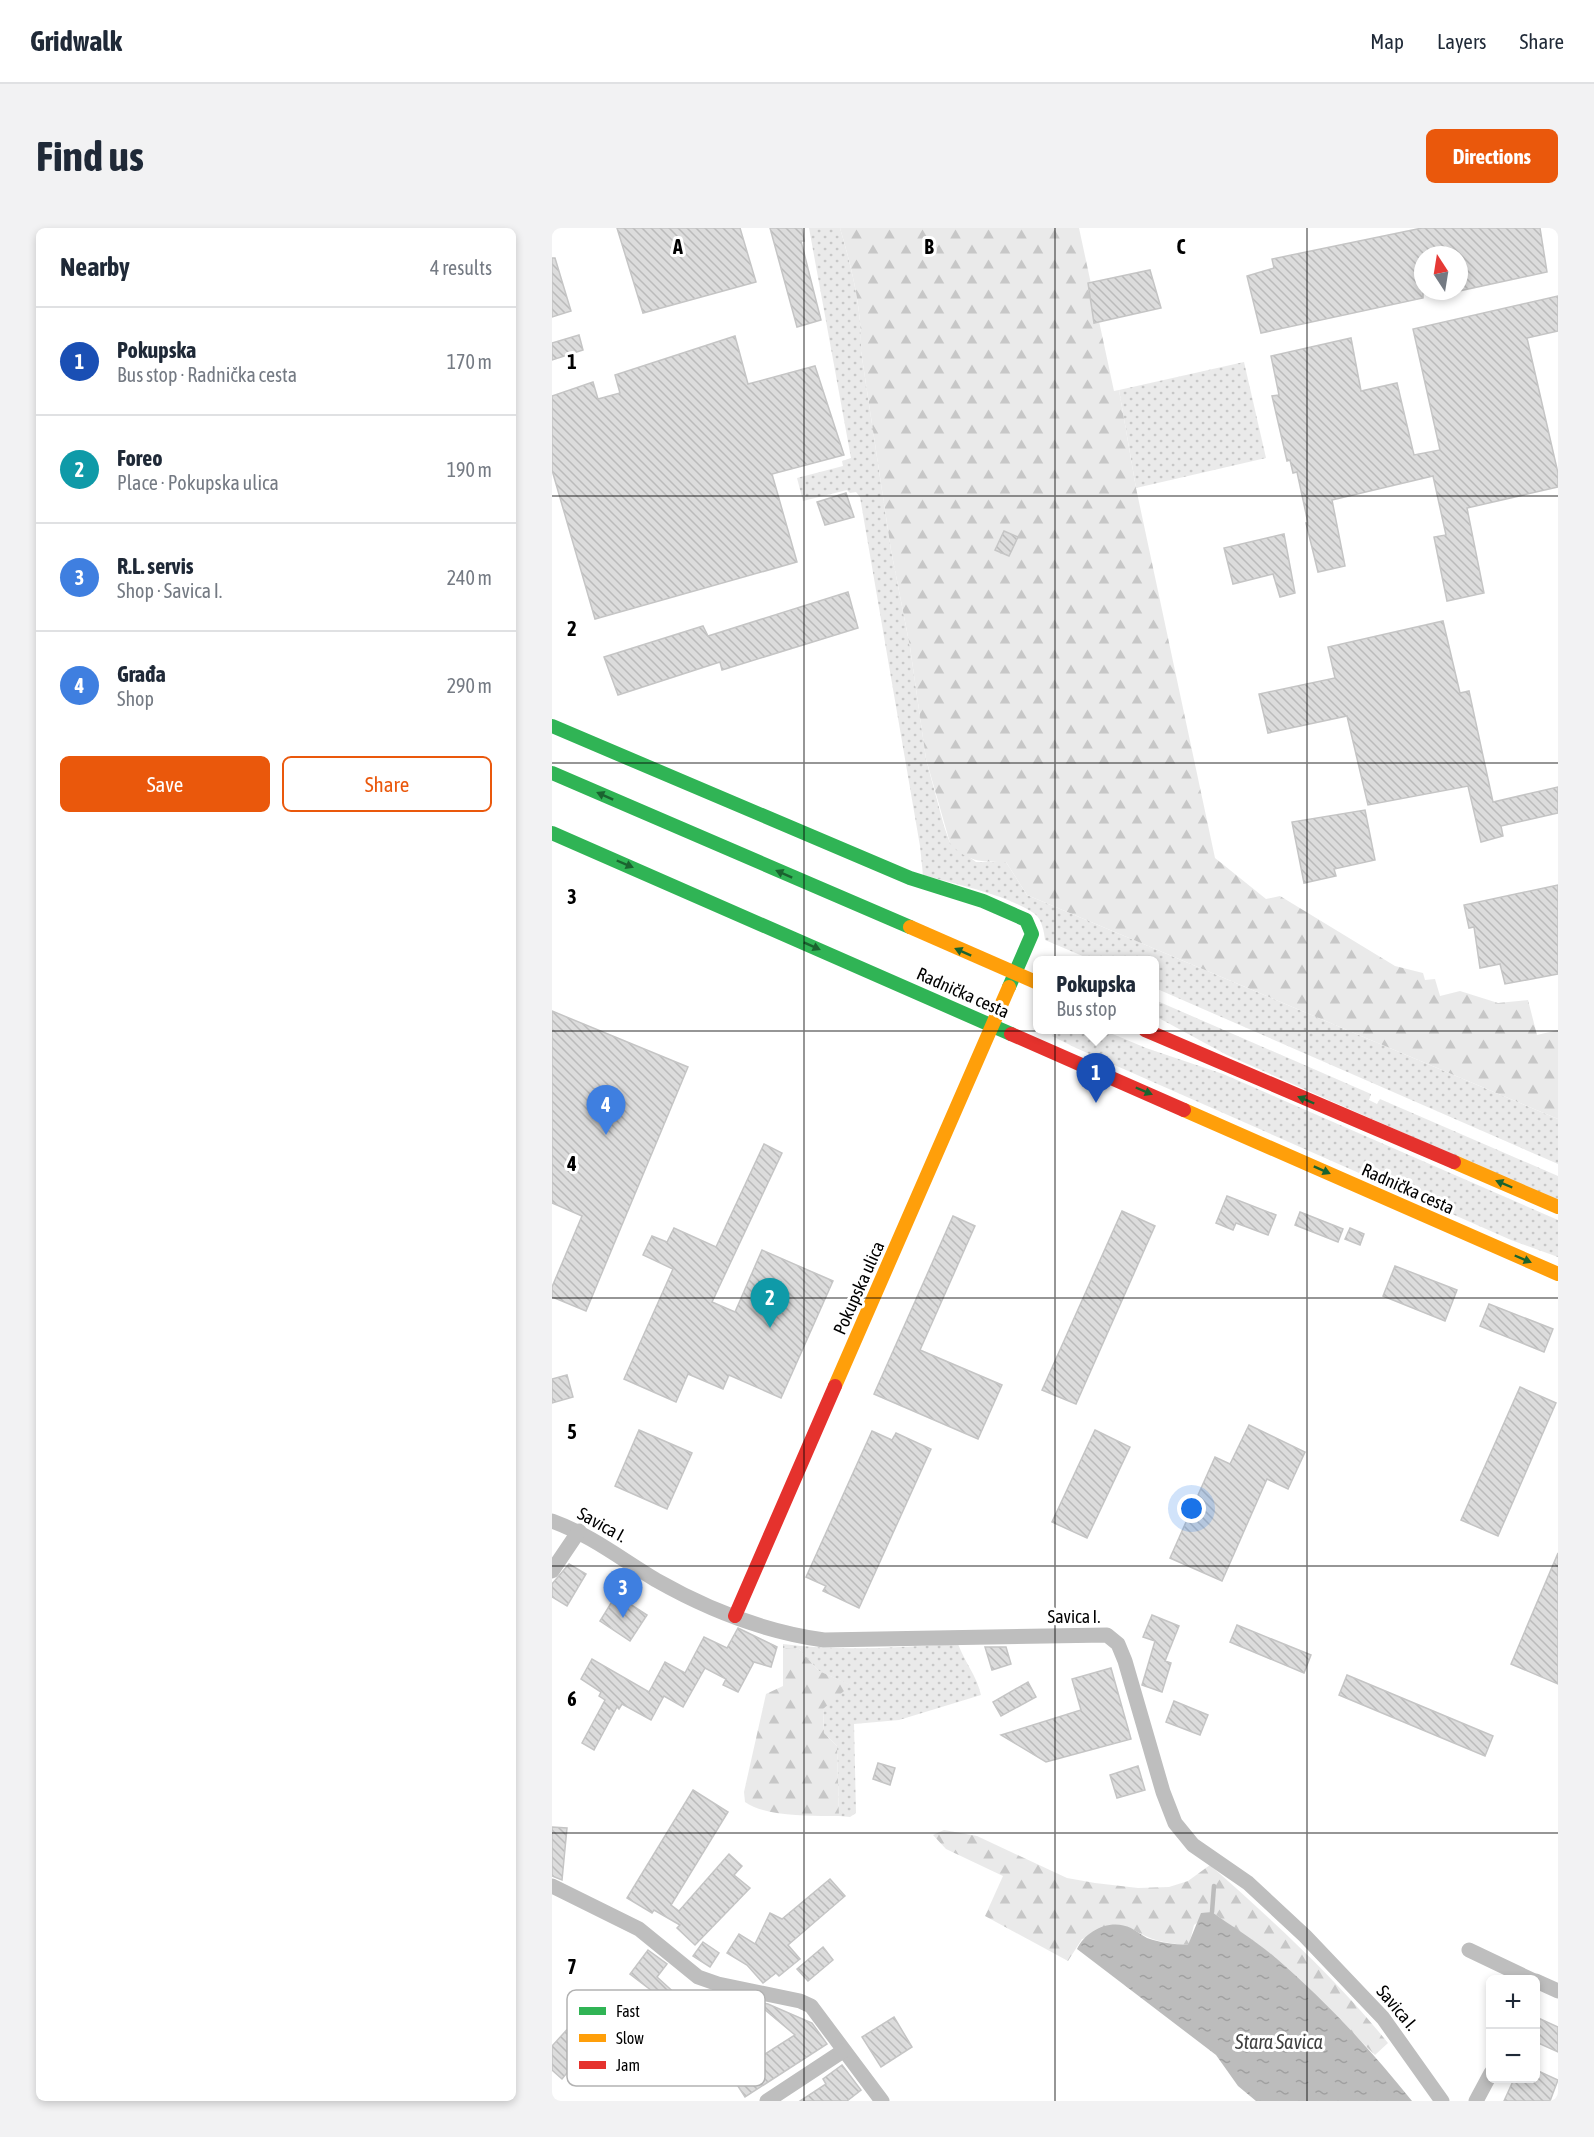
<!DOCTYPE html>
<html lang="en">
<head>
<meta charset="utf-8">
<style>
  body { margin:0; font-family:"Asap Condensed",sans-serif; background:#f2f2f3; color:#1f2937 }
  .controls { position:absolute; right:18px; bottom:18px; display:grid; overflow:hidden; border-radius:9px; box-shadow:0 3px 9px #0003 }
  .controls button { width:54px; height:54px; display:grid; place-items:center; padding:0; border:0; border-bottom:2px solid #e0e1e3; background:#fff; color:#1f2937; font:30px sans-serif }
  .compass { position:absolute; left:862px; top:18px; width:54px; height:54px; border-radius:50%; background:#fff; box-shadow:0 3px 9px #0003; rotate:348deg }
  .you { position:absolute; left:640px; top:1281px; width:21px; height:21px; margin:-15px; border:4px solid #fff; border-radius:50%; background:#1a73e8; box-shadow:0 0 0 9px #1a73e833 }
  .badge { display:grid; place-items:center; width:39px; height:39px; border-radius:50%; background:#ea580c; color:#fff; font-size:20px; font-weight:700 }
  .pin { position:absolute; translate:-50% -50px; filter:drop-shadow(0 2px 3px #0008) }
  .pin::after { content:''; position:absolute; top:32px; width:21px; height:18px; background:inherit; clip-path:polygon(0 0,100% 0,50% 100%) }
  .popup { position:absolute; left:481px; top:728px; width:126px; height:78px; box-sizing:border-box; display:grid; place-content:center; border-radius:9px; background:#fff; filter:drop-shadow(0 2px 4px #0005); font-size:20px; white-space:nowrap; color:#747a83 }
  .popup b { font-size:22px; color:#1f2937 }
  .popup::after { content:''; position:absolute; left:50%; top:100%; margin-left:-12px; border:12px solid transparent; border-top-color:#fff }
  .list { margin:0; padding:0; list-style:none }
  h2 { display:flex; justify-content:space-between; align-items:center; height:78px; margin:0; padding:0 24px; font-size:26px }
  h2 small { font-size:20px; font-weight:400; color:#747a83 }
  .list li { display:grid; grid-template-columns:39px 1fr auto; gap:18px; align-items:center; box-sizing:border-box; height:108px; padding:0 24px; border-top:2px solid #e0e1e3 }
  .list b { display:block; font-size:22px; white-space:nowrap }
  .list p { margin:0; font-size:20px; white-space:nowrap; color:#747a83 }
  .list em { font-size:20px; font-style:normal; color:#747a83 }
  .actions { display:flex; gap:12px; padding:18px 24px }
  .actions a { flex:1; padding:14px 0; border:2px solid #ea580c; border-radius:9px; text-align:center; font-size:21px; color:#ea580c }
  .actions .main { background:#ea580c; color:#fff }
  .map { position:relative; flex:none; width:1006px; height:1873px; overflow:hidden; border-radius:9px }
  header { display:flex; align-items:center; gap:36px; box-sizing:border-box; height:84px; padding:0 30px; background:#fff; border-bottom:2px solid #e0e1e3 }
  header strong { font-size:28px }
  nav { display:flex; gap:33px; margin-inline-start:auto; font-size:21px }
  .intro { display:flex; align-items:center; justify-content:space-between; box-sizing:border-box; height:144px; padding:0 36px }
  h1 { margin:0; font-size:42px }
  .button { padding:15px 27px; border-radius:9px; background:#ea580c; color:#fff; font-size:21px; font-weight:700 }
  main { display:flex; gap:36px; padding:0 36px }
  aside { flex:1; background:#fff; border-radius:9px; box-shadow:0 3px 9px #0003 }
  .map>svg:first-child { display:block }
  .grass { fill:url(#grass-dots) }
  .forest { fill:url(#forest-firs) }
  .water { fill:url(#water-ripples) }
  .lines { fill:none; stroke-linecap:round; stroke-linejoin:round }
  .stream { stroke:#bcbcbc; stroke-width:4.5 }
  .building { fill:url(#building-back-hatch); stroke:#c5c5c5; stroke-width:1.5 }
  .street { stroke:#bebebe; stroke-width:15 }
  .fast { stroke:#30b455; stroke-width:14 }
  .slow { stroke:#ff9f0a; stroke-width:14 }
  .jam { stroke:#e5322d; stroke-width:14 }
  .oneway { fill:#1a632f }
  .grid { fill:none; stroke:#000; stroke-width:1.5; stroke-opacity:0.55 }
  .labels { text-anchor:middle; stroke-width:6; stroke-linejoin:round; paint-order:stroke }
  .street-label { font-size:18px; fill:#000; stroke:#fff }
  .water-label { font-size:20px; font-style:italic; fill:#404040; stroke:#fff }
  .key { fill:#fff; stroke:#b2b2b2; stroke-width:1.5 }
  .key-label { font-size:16px; fill:#000 }
  .grid-label { font-size:20px; text-anchor:middle; font-weight:bold; fill:#000; stroke:#fff; stroke-width:6; stroke-linejoin:round; paint-order:stroke }
</style>
</head>
<body>
<header>
<strong>Gridwalk</strong>
<nav><a>Map</a><a>Layers</a><a>Share</a></nav>
</header>
<div class="intro"><h1>Find us</h1><a class="button">Directions</a></div>
<main>
<aside>
<h2>Nearby<small>4 results</small></h2>
<ul class="list">
<li><span class="badge" style="background:#1a4fb4">1</span><div><b>Pokupska</b><p>Bus stop · Radnička cesta</p></div><em>170 m</em></li>
<li><span class="badge" style="background:#0f9aa8">2</span><div><b>Foreo</b><p>Place · Pokupska ulica</p></div><em>190 m</em></li>
<li><span class="badge" style="background:#3f7fe0">3</span><div><b>R.L. servis</b><p>Shop · Savica I.</p></div><em>240 m</em></li>
<li><span class="badge" style="background:#3f7fe0">4</span><div><b>Građa</b><p>Shop</p></div><em>290 m</em></li>
</ul>
<div class="actions"><a class="main">Save</a><a>Share</a></div>
</aside>
<div class="map">
<svg width="1006" height="1873" viewBox="0 0 1006 1873">
  <defs>
    <pattern id="grass-dots" width="8" height="8" patternUnits="userSpaceOnUse" patternTransform="scale(1.5)"><rect width="8" height="8" fill="#eaeaea"/><path d="M2 2h.1M6 6h.1" fill="none" stroke="#c7c7c7" stroke-width="1.8" stroke-linecap="round"/></pattern>
    <pattern id="forest-firs" width="22" height="20" patternUnits="userSpaceOnUse" patternTransform="scale(1.5)"><rect width="22" height="20" fill="#eaeaea"/><path d="M5 1l3.5 6h-7zM16 11l3.5 6h-7z" fill="#c7c7c7"/></pattern>
    <pattern id="water-ripples" width="26" height="14" patternUnits="userSpaceOnUse" patternTransform="scale(1.5)"><rect width="26" height="14" fill="#bcbcbc"/><path d="M2 4q2-2 4 0t4 0M15 11q2-2 4 0t4 0" fill="none" stroke="#a0a0a0"/></pattern>
    <pattern id="building-back-hatch" width="6" height="6" patternUnits="userSpaceOnUse" patternTransform="scale(1.5)"><rect width="6" height="6" fill="#dcdcdc"/><path d="M-1 5l2 2M0 0l6 6M5-1l2 2" fill="none" stroke="#bbb"/></pattern>
  </defs>
  <rect width="100%" height="100%" fill="#fff"/>
  <!-- grass -->
  <g class="grass">
    <path d="M257 0H288C300 41 310 80 309 123L339 322 358 419 374 531 392 598 398 615 424 634H454L475 667 1006 891V936L603 760 602 732H540L493 712C492 703 490 692 483 686 456 667 403 656 371 647L368 618 308 269 304 264 298 265 295 262 251 273 245 250 291 238 290 233 299 230Z"/>
    <polygon points="692,134 714,230 584,260 567,162"/>
    <polygon points="603,772 819,866 817,872 825,876 828,871 1006,948 1006,973 675,827 603,788"/>
    <polygon points="503,802 551,802 594,820 671,846 1006,992 1006,1029 959,1012 524,820 500,808"/>
    <path d="M231 1416C290 1424 347 1419 406 1416 413 1435 425 1448 429 1467L347 1492 302 1496 304 1585 298 1589 287 1588 285 1518 272 1505 271 1480 298 1457 267 1443 247 1421 231 1420Z"/>
  </g>
  <!-- forest -->
  <g class="forest">
    <path d="M288 0H527L562 163 567 162 584 260 663 630 714 671 728 668 843 738 871 745 873 752 883 751 888 768 908 763 946 775 976 772 985 807 1006 802V891L475 667 454 634C430 634 414 634 398 615L374 531 358 419 339 322 309 123C310 80 300 41 288 0Z"/>
    <path d="M231 1420 247 1421 267 1443 299 1457 271 1481 272 1505 285 1518 287 1588C262 1588 213 1589 193 1574L192 1564 214 1466 231 1458Z"/>
    <path d="M392 1602 425 1608 515 1650 543 1655 586 1660 617 1659 636 1653 658 1637C721 1693 783 1749 836 1815L823 1827 723 1729 660 1684 642 1697 637 1717C614 1716 597 1712 579 1700L530 1711 516 1733 433 1688 451 1648 394 1621 381 1607Z"/>
  </g>
  <!-- water -->
  <path class="water" d="M660 1684C681 1699 704 1713 724 1730 774 1773 819 1822 860 1873H704L686 1858 664 1827 525 1721C534 1702 559 1690 579 1700 585 1703 589 1707 595 1710 609 1715 621 1716 636 1717L649 1685Z"/>
  <g class="lines">
    <!-- stream -->
    <polyline class="stream" points="660,1684 662,1658"/>
  </g>
  <!-- building -->
  <g class="building">
    <polygon points="65,0 188,0 204,54 91,85"/>
    <polygon points="218,0 250,0 252,13 249,13 269,92 245,99"/>
    <polygon points="870,0 988,0 995,44 907,63 907,27 871,27 871,70 709,105 695,48 722,40 720,31"/>
    <polygon points="0,30 3,30 19,83 0,89"/>
    <polygon points="598,42 609,80 542,95 536,55"/>
    <polygon points="1006,68 1006,103 975,110 1006,245 1006,259 915,280 932,365 895,373 882,309 894,307 881,248 780,272 793,338 766,344 754,295 756,295 745,244 741,245 738,232 735,233 720,168 727,167 719,128 799,110 809,163 845,155 862,227 888,222 861,101"/>
    <polygon points="27,107 31,122 0,132 0,115"/>
    <polygon points="183,108 196,156 263,138 292,227 220,246 245,334 43,391 0,242 0,168 41,154 46,171 68,165 63,147"/>
    <polygon points="294,265 302,289 273,297 265,274"/>
    <polygon points="452,303 466,309 457,328 443,322"/>
    <polygon points="732,306 743,365 728,369 721,346 681,356 672,320"/>
    <polygon points="296,364 306,400 170,442 168,434 66,467 52,429 151,398 156,408"/>
    <polygon points="891,393 908,465 917,463 941,574 1006,559 1006,585 949,598 951,608 929,614 916,558 816,577 795,488 716,505 707,466 783,450 776,419"/>
    <polygon points="813,582 823,632 782,641 784,648 752,655 740,594"/>
    <polygon points="1006,657 1006,746 953,756 948,736 928,740 922,699 917,700 912,677"/>
    <polygon points="0,783 136,839 34,1083 0,1069 0,1059 30,988 0,975"/>
    <polygon points="212,916 230,925 160,1074 183,1084 210,1022 281,1053 229,1170 177,1147 171,1161 136,1146 124,1174 72,1151 121,1041 91,1027 100,1008 115,1014 122,1000 164,1019"/>
    <polygon points="675,968 724,987 716,1007 684,995 681,1002 664,995"/>
    <polygon points="570,983 603,998 524,1176 490,1162"/>
    <polygon points="748,984 791,1001 786,1014 743,997"/>
    <polygon points="401,988 423,998 368,1122 450,1157 426,1211 322,1166"/>
    <polygon points="798,1000 812,1006 808,1017 793,1011"/>
    <polygon points="843,1038 905,1062 893,1093 831,1068"/>
    <polygon points="937,1076 1001,1101 992,1124 928,1098"/>
    <polygon points="15,1147 21,1169 0,1175 0,1151"/>
    <polygon points="968,1159 1004,1175 946,1308 909,1292"/>
    <polygon points="697,1197 753,1224 736,1261 715,1251 670,1353 618,1330 663,1229 678,1236"/>
    <polygon points="87,1202 140,1225 115,1281 63,1258"/>
    <polygon points="543,1202 578,1219 535,1310 500,1294"/>
    <polygon points="320,1203 340,1212 344,1205 379,1221 307,1380 271,1363 274,1358 254,1349"/>
    <polygon points="1006,1325 1006,1456 959,1436"/>
    <polygon points="17,1336 34,1346 15,1378 0,1369 0,1356"/>
    <polygon points="64,1367 95,1387 78,1413 48,1393"/>
    <polygon points="600,1387 627,1398 613,1433 619,1435 610,1464 590,1457 603,1413 591,1409"/>
    <polygon points="685,1397 759,1427 752,1445 678,1414"/>
    <polygon points="186,1400 225,1419 219,1439 202,1434 186,1464 171,1457 174,1451 153,1440 131,1479 112,1468 99,1492 70,1476 67,1481 65,1479 42,1522 30,1515 53,1472 47,1468 49,1464 29,1451 40,1431 97,1464 113,1434 133,1445 152,1409 175,1420"/>
    <polygon points="433,1419 454,1419 459,1436 440,1442"/>
    <polygon points="559,1440 579,1511 494,1534 449,1507 529,1482 520,1451"/>
    <polygon points="795,1447 941,1508 933,1528 787,1467"/>
    <polygon points="476,1454 484,1469 449,1488 441,1474"/>
    <polygon points="622,1473 656,1487 648,1507 614,1494"/>
    <polygon points="326,1535 343,1540 338,1557 321,1551"/>
    <polygon points="586,1538 593,1562 565,1570 558,1547"/>
    <polygon points="141,1562 176,1584 119,1677 127,1683 177,1626 190,1638 182,1647 198,1660 143,1717 125,1700 128,1697 102,1682 100,1685 75,1670"/>
    <polygon points="0,1599 15,1600 10,1652 0,1648"/>
    <polygon points="278,1651 293,1668 236,1717 248,1731 227,1748 224,1745 211,1755 195,1737 175,1725 187,1706 203,1716 218,1685 230,1691"/>
    <polygon points="151,1714 167,1725 158,1739 141,1728"/>
    <polygon points="271,1719 281,1732 256,1753 245,1741"/>
    <polygon points="96,1722 115,1736 105,1749 127,1769 88,1812 70,1792 100,1763 78,1746"/>
    <polygon points="57,1769 74,1783 57,1805 51,1801 10,1851 0,1842 0,1818 21,1795 30,1803"/>
    <polygon points="192,1771 216,1776 260,1795 275,1816 193,1869 182,1852 205,1838 199,1835 243,1807 212,1781 190,1831 173,1823 187,1797 182,1794"/>
    <polygon points="342,1789 360,1819 329,1839 310,1809"/>
    <polygon points="984,1789 1006,1799 1006,1824 984,1814"/>
    <polygon points="290,1837 309,1862 295,1873 248,1873 274,1856 271,1851"/>
    <polygon points="984,1842 1006,1852 998,1873 952,1873 962,1851 984,1851"/>
  </g>
  <g class="lines">
    <!-- street -->
    <g class="street">
      <path d="M0 1293C39 1307 69 1331 104 1352 155 1381 214 1404 272 1412L555 1407 566 1416 573 1433 611 1564 623 1595 641 1617 696 1655 753 1708 831 1790 890 1873"/>
      <polyline points="0,1343 27,1303"/>
      <polyline points="0,1658 87,1701 146,1749 166,1756 248,1773 259,1778 330,1873"/>
      <polyline points="917,1722 980,1752"/>
      <polyline points="984,1753 1006,1763"/>
      <polyline points="215,1873 291,1823"/>
      <polyline points="924,1873 939,1845"/>
    </g>
    <!-- fast -->
    <g class="fast">
      <polyline points="0,498 358,650 431,673 474,692 480,706 457,759"/>
      <polyline points="0,545 358,699"/>
      <polyline points="0,605 459,806"/>
    </g>
    <!-- slow -->
    <g class="slow">
      <polyline points="358,699 486,755"/>
      <polyline points="632,882 1006,1046"/>
      <polyline points="902,934 1006,979"/>
      <polyline points="283,1158 457,759"/>
    </g>
    <!-- jam -->
    <g class="jam">
      <polyline points="593,802 902,934"/>
      <polyline points="459,806 632,882"/>
      <polyline points="183,1388 283,1158"/>
    </g>
  </g>
  <!-- one-way arrows -->
  <defs><path id="oneway-solid" d="M-6-.8H1V-3.2L6.5 0L1 3.2V.8H-6Z" transform="scale(1.5)"/></defs>
  <g class="oneway">
    <use href="#oneway-solid" transform="translate(53 568) rotate(-156)"/>
    <use href="#oneway-solid" transform="translate(73 636) rotate(23)"/>
    <use href="#oneway-solid" transform="translate(232 646) rotate(-156)"/>
    <use href="#oneway-solid" transform="translate(260 718) rotate(24)"/>
    <use href="#oneway-solid" transform="translate(411 724) rotate(-156)"/>
    <use href="#oneway-solid" transform="translate(592 863) rotate(23)"/>
    <use href="#oneway-solid" transform="translate(754 872) rotate(-157)"/>
    <use href="#oneway-solid" transform="translate(770 942) rotate(24)"/>
    <use href="#oneway-solid" transform="translate(952 956) rotate(-157)"/>
    <use href="#oneway-solid" transform="translate(971 1031) rotate(23)"/>
  </g>
  <!-- grid -->
  <path class="grid" d="M252 0V1873M503 0V1873M755 0V1873M0 268H1006M0 535H1006M0 803H1006M0 1070H1006M0 1338H1006M0 1605H1006"/>
  <g class="labels">
    <!-- street labels -->
    <g class="street-label">
      <text transform="translate(411 765) rotate(24)" y="6">Radnička cesta</text>
      <text transform="translate(856 961) rotate(24)" y="6">Radnička cesta</text>
      <text transform="translate(307 1060) rotate(-66)" y="6">Pokupska ulica</text>
      <text transform="translate(50 1297) rotate(29)" y="6">Savica I.</text>
      <text x="522" y="1395">Savica I.</text>
      <text transform="translate(845 1780) rotate(50)" y="6">Savica I.</text>
    </g>
    <!-- water labels -->
    <g class="water-label">
      <text x="727" y="1821">Stara Savica</text>
    </g>
  </g>
  <!-- legend -->
  <rect x="15" y="1762" width="198" height="96" rx="9" class="key"/>
  <rect x="27" y="1779" width="27" height="8" fill="#30b455"/>
  <rect x="27" y="1806" width="27" height="8" fill="#ff9f0a"/>
  <rect x="27" y="1833" width="27" height="8" fill="#e5322d"/>
  <g class="key-label">
    <text x="64" y="1789">Fast</text>
    <text x="64" y="1816">Slow</text>
    <text x="64" y="1843">Jam</text>
  </g>
  <g class="grid-label">
    <text x="126" y="26">A</text>
    <text x="377" y="26">B</text>
    <text x="629" y="26">C</text>
    <text x="20" y="141">1</text>
    <text x="20" y="408">2</text>
    <text x="20" y="676">3</text>
    <text x="20" y="943">4</text>
    <text x="20" y="1211">5</text>
    <text x="20" y="1478">6</text>
    <text x="20" y="1746">7</text>
  </g>
</svg>
<div class="controls">
<button>+</button>
<button>−</button>
</div>
<svg class="compass" viewBox="-18 -18 36 36"><path d="M0-13l5 13h-10z" fill="#e53935"/><path d="M0 13l5-13h-10z" fill="#747a83"/></svg>
<div class="you"></div>
<div class="pin badge" style="left:544px;top:875px;background:#1a4fb4">1</div>
<div class="popup"><b>Pokupska</b>Bus stop</div>
<div class="pin badge" style="left:218px;top:1100px;background:#0f9aa8">2</div>
<div class="pin badge" style="left:71px;top:1390px;background:#3f7fe0">3</div>
<div class="pin badge" style="left:54px;top:907px;background:#3f7fe0">4</div>
</div>
</main>
</body>
</html>
